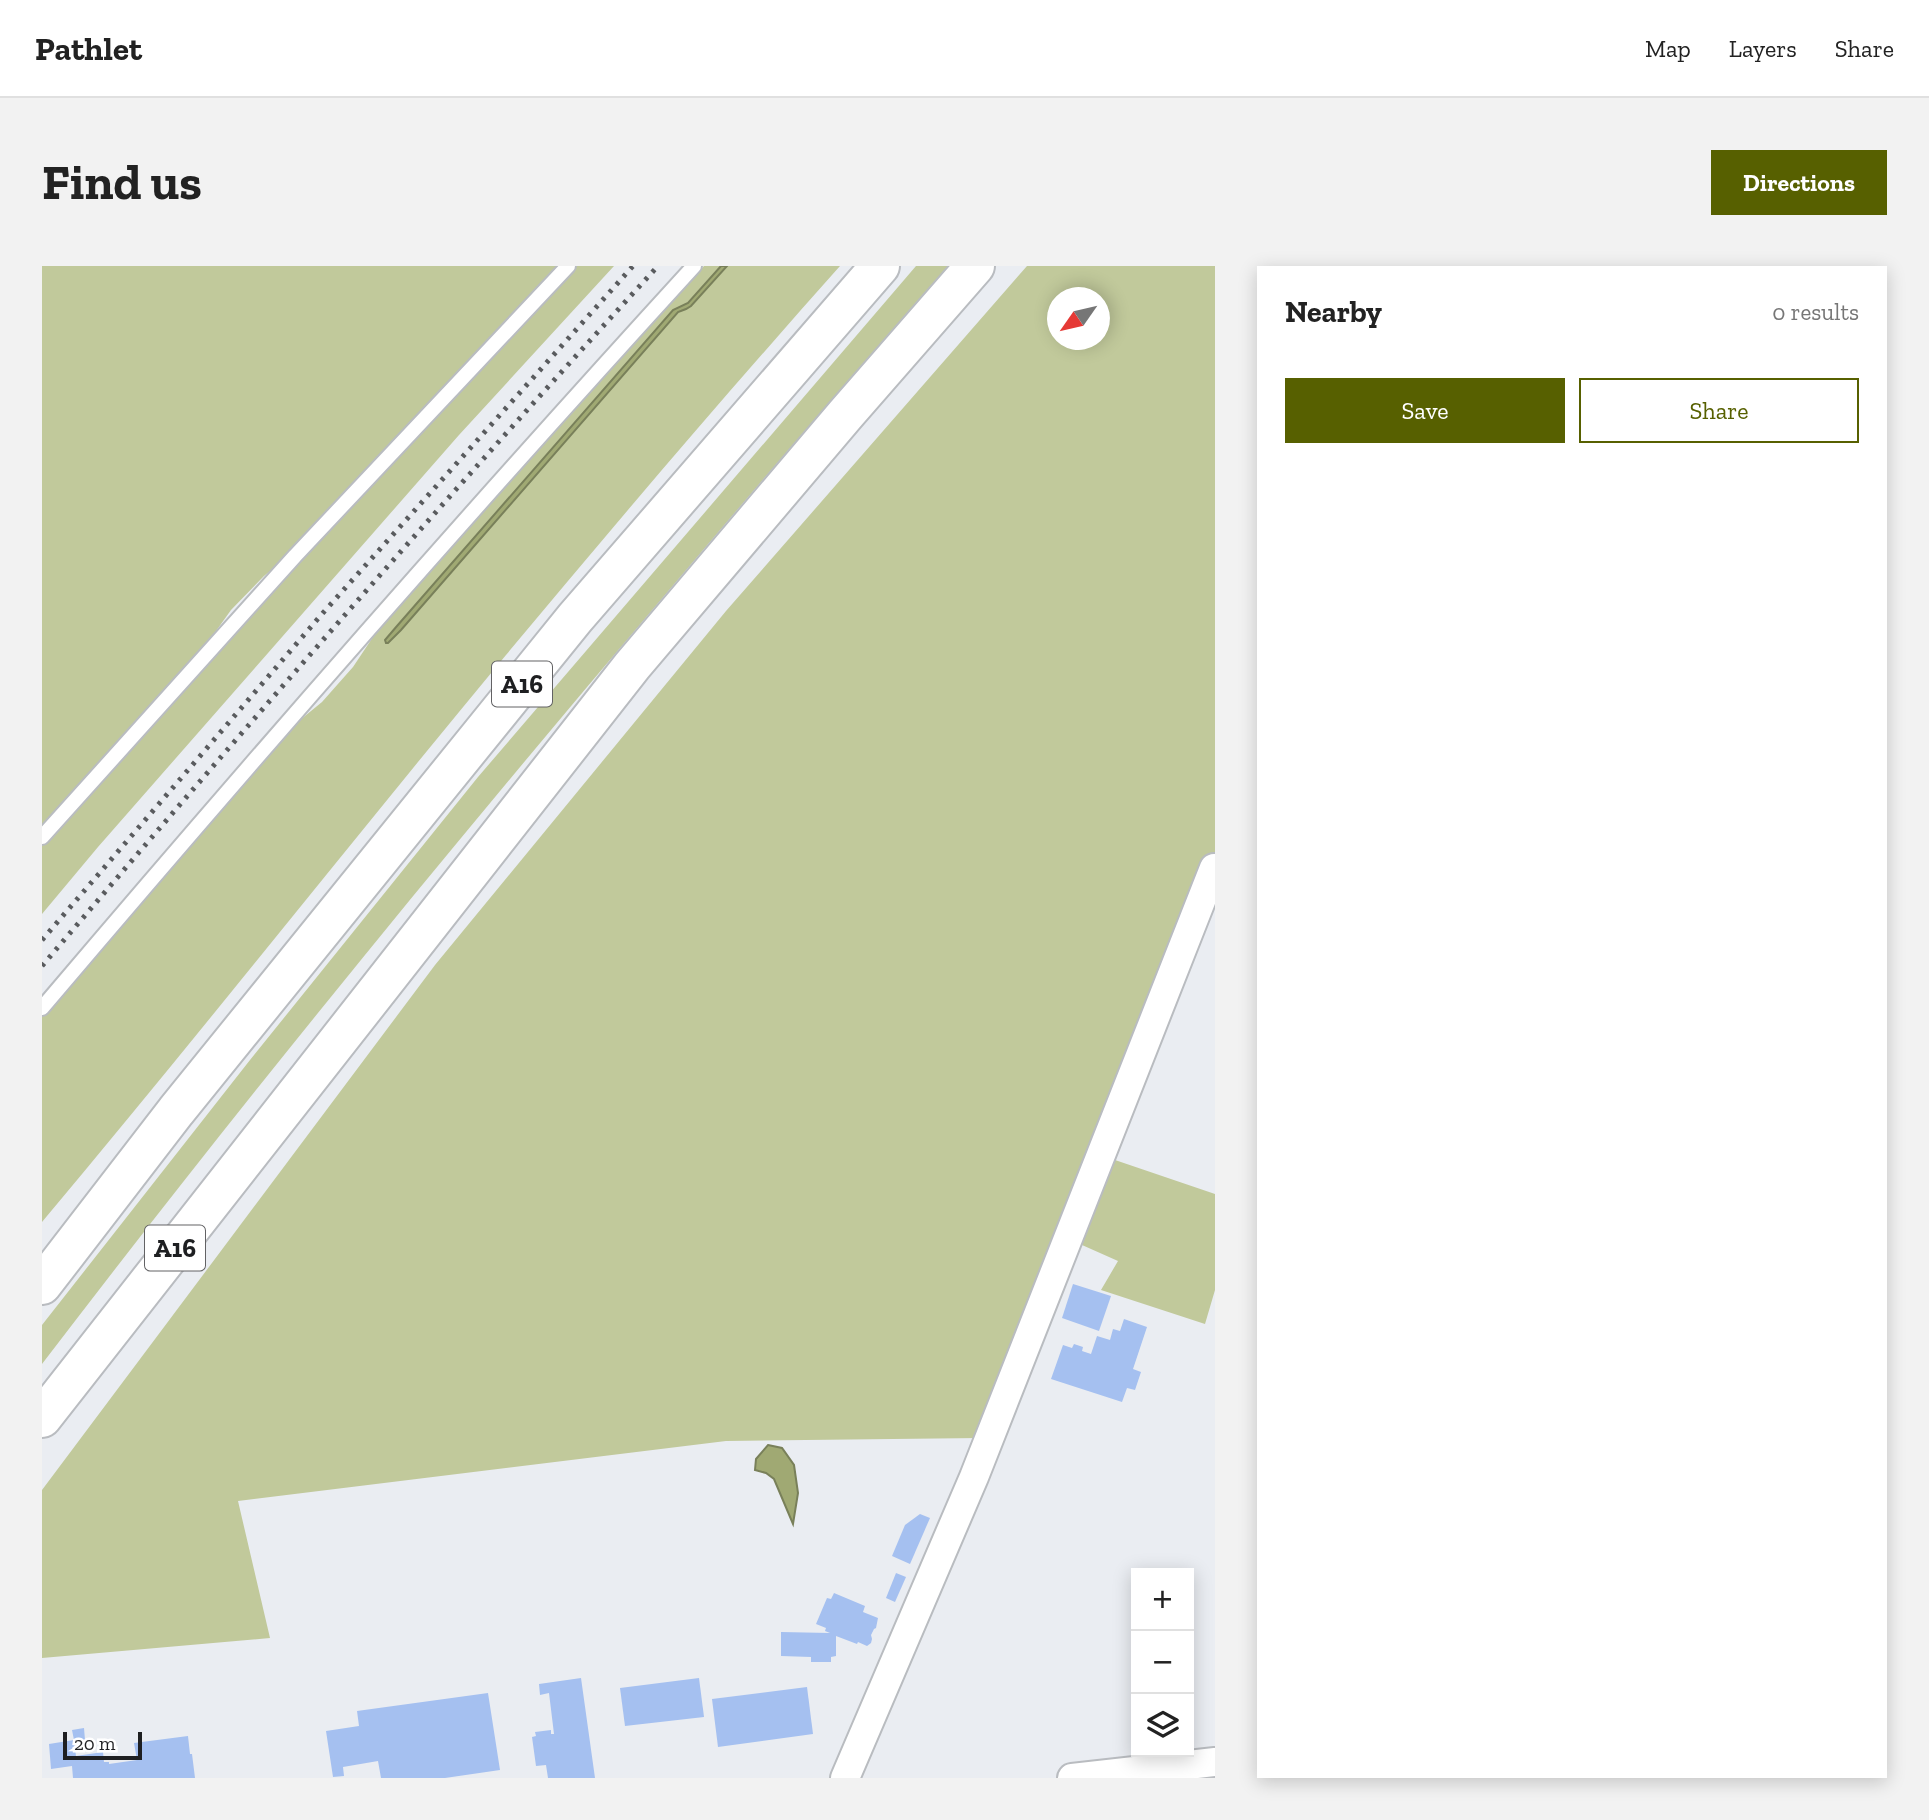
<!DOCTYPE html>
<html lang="en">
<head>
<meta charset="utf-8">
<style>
  body { margin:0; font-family:"Zilla Slab",serif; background:#f2f2f2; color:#222 }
  .controls { position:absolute; right:21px; bottom:21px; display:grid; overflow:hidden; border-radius:0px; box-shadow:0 4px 18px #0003 }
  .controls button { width:63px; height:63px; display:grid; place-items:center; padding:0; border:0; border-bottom:2px solid #e0e0e0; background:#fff; color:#222; font:35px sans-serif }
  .compass { position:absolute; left:1005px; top:21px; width:63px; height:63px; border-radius:50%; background:#fff; box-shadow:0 4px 18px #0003; rotate:236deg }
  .scale { position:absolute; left:21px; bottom:18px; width:79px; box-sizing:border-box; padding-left:7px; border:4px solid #1e1f21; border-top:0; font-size:19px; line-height:24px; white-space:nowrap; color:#1e1f21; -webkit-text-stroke:5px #fff; paint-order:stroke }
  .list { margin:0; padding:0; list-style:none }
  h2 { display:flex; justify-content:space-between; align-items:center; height:91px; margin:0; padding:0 28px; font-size:30px }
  h2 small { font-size:23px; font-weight:400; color:#767676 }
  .actions { display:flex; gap:14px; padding:21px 28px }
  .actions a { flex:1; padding:16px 0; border:2px solid #576000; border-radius:0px; text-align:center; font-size:24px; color:#576000 }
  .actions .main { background:#576000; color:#fff }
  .icon { flex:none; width:38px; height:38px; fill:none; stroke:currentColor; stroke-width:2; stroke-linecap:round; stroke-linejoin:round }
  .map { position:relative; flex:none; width:1173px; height:1512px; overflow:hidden; border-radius:0px }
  header { display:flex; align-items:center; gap:42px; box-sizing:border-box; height:98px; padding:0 35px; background:#fff; border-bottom:2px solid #e0e0e0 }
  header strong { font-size:33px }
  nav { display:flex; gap:38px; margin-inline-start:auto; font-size:24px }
  .intro { display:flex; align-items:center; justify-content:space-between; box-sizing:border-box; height:168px; padding:0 42px }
  h1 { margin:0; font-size:49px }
  .button { padding:18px 32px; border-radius:0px; background:#576000; color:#fff; font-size:24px; font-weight:700 }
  main { display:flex; gap:42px; padding:0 42px }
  aside { flex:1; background:#fff; border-radius:0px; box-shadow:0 4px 18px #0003 }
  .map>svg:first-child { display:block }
  .green { fill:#c1c99b; fill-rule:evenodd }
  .water { fill:#a0a973; stroke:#79805a; stroke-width:2 }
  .building { fill:#a5c0f0 }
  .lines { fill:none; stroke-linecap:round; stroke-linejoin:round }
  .service-casing { stroke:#b9bcc0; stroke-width:18 }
  .minor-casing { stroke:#b9bcc0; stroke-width:32 }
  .motorway-casing { stroke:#b9bcc0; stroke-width:42 }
  .service { stroke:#fff; stroke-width:14 }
  .minor { stroke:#fff; stroke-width:28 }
  .motorway { stroke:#fff; stroke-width:38 }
  .rail { stroke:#595b5e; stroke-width:5; stroke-dasharray:3.5 7; stroke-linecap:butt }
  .labels { text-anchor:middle; stroke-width:5; stroke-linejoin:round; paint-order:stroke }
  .shield { fill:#fff; stroke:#626264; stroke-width:2 }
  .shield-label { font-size:26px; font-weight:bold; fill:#1e1f21 }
</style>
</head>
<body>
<header>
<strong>Pathlet</strong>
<nav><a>Map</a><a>Layers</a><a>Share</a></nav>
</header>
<div class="intro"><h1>Find us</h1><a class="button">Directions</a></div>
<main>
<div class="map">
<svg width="1173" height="1512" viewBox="0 0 1173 1512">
  <rect width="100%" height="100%" fill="#eaedf2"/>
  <!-- green -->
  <g class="green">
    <polygon points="0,0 519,0 250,287 222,310 189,344 159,386 0,564"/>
    <polygon points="533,0 572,0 417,169 56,581 0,648 0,580 257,293"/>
    <path d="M662 0H798C684 128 573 258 464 389 308 577 157 769 0 956V751L247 463 280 436 311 401 337 362Z"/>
    <path d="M874 0H906C807 113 709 227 612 342 402 589 197 840 0 1098V1059L208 794 436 511Z"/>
    <path d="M985 0H1173V598L938 1172 684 1175 196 1235 228 1372 0 1392V1224L393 699 684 345ZM1015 32H1058V74H1015Z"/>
    <polygon points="1073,894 1173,928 1173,1024 1163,1058 1059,1024 1076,995 1040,979"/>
  </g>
  <!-- water -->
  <g class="water">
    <polygon points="679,0 685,0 649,40 644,43 636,46 359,364 346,377 344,377 343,374 355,360 631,44 646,37"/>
    <polygon points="726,1179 740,1182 752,1199 756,1227 751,1258 732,1213 724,1207 713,1204 714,1193"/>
  </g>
  <!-- building -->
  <g class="building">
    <polygon points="1031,1018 1069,1030 1057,1065 1020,1052"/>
    <polygon points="1082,1053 1105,1061 1091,1103 1099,1106 1093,1124 1085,1122 1080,1136 1009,1113 1021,1079 1030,1082 1032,1078 1041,1081 1040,1085 1049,1088 1055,1070 1068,1074 1071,1063 1078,1065"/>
    <polygon points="878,1248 888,1252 868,1298 850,1290 863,1259"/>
    <polygon points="854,1307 864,1311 853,1336 844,1332"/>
    <polygon points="792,1327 823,1340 821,1346 836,1352 834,1362 832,1363 829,1369 830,1373 829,1377 825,1380 816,1376 815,1378 794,1370 794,1390 789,1391 789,1396 769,1396 769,1391 739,1390 739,1366 788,1367 783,1365 784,1362 774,1358 785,1332 789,1333"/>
    <polygon points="539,1412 553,1512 506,1512 504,1499 494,1500 490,1471 494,1470 493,1466 509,1464 509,1468 512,1468 507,1427 498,1429 497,1418"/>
    <polygon points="657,1412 662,1451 583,1460 578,1422"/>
    <polygon points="765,1421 771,1468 676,1481 670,1433"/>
    <polygon points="446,1427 458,1504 403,1512 339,1512 336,1495 301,1501 302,1510 291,1511 284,1465 317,1460 315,1445"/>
    <polygon points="42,1462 43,1474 32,1475 34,1490 61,1486 62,1496 67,1496 67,1498 95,1494 92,1477 146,1470 148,1488 150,1488 153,1512 31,1512 30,1500 9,1503 7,1478 32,1474 30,1464"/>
  </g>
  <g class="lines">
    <!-- service casing -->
    <g class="service-casing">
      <g id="service">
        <polyline points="0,571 253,290 526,0"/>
        <path d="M0 742C213 491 430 243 652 0"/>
      </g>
    </g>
    <!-- minor casing -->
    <g class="minor-casing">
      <g id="minor">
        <polyline points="803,1512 932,1211 1172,602"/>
        <polyline points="1030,1512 1173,1496"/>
      </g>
    </g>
    <!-- motorway casing -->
    <g class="motorway-casing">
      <g id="motorway">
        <polyline points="0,1019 134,845 533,352 838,0"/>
        <polyline points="0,1152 590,400 803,149 933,0"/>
      </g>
    </g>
    <!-- service -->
    <use href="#service" class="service"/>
    <!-- minor -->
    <use href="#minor" class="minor"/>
    <!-- motorway -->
    <use href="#motorway" class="motorway"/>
    <!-- rail -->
    <g class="rail">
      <polyline points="0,674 280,348 591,0"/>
      <path d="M0 700C201 463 406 229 616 0"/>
    </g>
  </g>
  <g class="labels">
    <!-- shield labels -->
    <g class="shield">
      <rect x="450" y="395.5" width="60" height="45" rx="5"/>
      <rect x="103" y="959.5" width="60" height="45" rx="5"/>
    </g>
    <g class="shield-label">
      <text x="480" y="427">A16</text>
      <text x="133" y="991">A16</text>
    </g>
  </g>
</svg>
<div class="controls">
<button>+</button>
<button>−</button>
<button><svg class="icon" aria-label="layers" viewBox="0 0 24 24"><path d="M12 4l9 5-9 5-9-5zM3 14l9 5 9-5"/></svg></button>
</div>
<svg class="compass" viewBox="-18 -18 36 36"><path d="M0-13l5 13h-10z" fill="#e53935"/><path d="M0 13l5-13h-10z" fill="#767676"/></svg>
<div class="scale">20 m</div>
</div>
<aside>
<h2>Nearby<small>0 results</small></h2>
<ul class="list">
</ul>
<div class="actions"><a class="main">Save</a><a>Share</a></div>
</aside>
</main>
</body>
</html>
